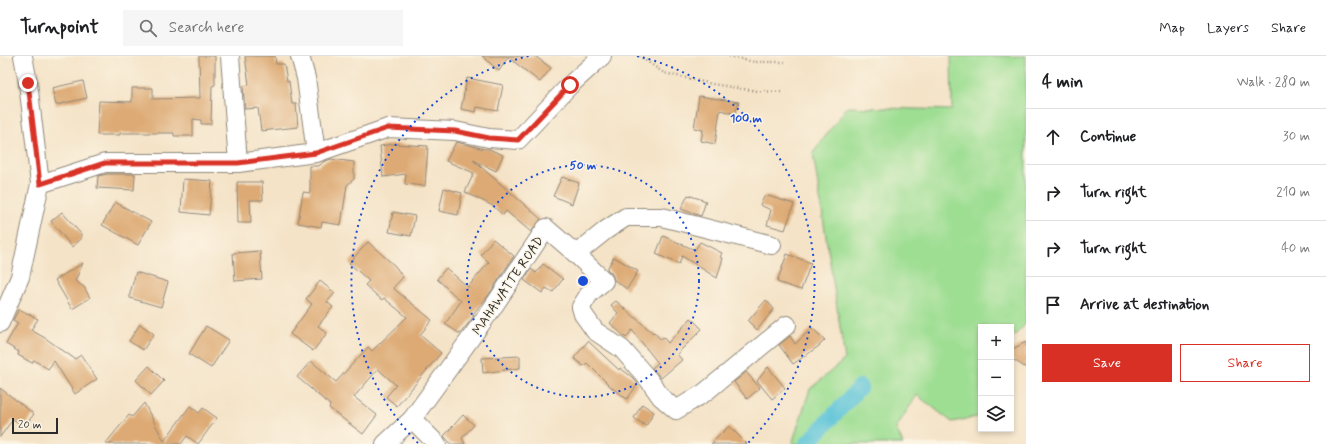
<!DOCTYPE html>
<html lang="en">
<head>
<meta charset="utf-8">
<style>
  body { margin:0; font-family:Mynerve,sans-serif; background:#f6f6f6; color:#202124 }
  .controls { position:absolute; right:12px; bottom:12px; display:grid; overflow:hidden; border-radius:0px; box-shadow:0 2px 6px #0003 }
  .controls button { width:36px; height:36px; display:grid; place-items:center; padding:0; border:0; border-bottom:1px solid #e0e0e0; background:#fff; color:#202124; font:20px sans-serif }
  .scale { position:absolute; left:12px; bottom:10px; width:46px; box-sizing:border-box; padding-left:4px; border:2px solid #2b2b2b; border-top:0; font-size:11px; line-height:14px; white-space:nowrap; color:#2b2b2b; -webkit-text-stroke:3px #fcf5e5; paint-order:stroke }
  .stop { position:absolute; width:12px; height:12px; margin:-9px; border:3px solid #d93025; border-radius:50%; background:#fff }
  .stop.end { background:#d93025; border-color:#fff; box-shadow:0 1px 4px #0008 }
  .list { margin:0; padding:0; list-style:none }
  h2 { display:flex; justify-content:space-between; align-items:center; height:52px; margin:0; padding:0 16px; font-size:17px }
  h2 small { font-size:13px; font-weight:400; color:#757577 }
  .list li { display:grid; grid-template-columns:26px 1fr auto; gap:12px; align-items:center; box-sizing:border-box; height:56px; padding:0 16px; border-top:1px solid #e0e0e0 }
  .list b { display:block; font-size:15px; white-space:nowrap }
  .list em { font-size:13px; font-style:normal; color:#757577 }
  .actions { display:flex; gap:8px; padding:12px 16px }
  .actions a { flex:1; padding:9px 0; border:1px solid #d93025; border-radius:0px; text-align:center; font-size:14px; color:#d93025 }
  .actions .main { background:#d93025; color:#fff }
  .icon { flex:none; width:22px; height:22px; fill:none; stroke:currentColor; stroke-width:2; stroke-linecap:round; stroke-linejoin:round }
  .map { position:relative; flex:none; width:1026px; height:388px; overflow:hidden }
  header { display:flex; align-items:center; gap:24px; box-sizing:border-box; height:56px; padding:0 20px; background:#fff; border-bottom:1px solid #e0e0e0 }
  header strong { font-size:19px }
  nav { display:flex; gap:22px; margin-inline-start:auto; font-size:14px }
  .search { width:280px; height:36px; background:#f6f6f6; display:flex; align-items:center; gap:10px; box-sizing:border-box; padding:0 14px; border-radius:0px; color:#757577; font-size:15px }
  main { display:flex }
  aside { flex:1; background:#fff }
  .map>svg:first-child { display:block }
  .green { fill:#9ede93; stroke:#64845f }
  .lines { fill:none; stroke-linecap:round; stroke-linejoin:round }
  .canal { stroke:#5cc4d8; stroke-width:16 }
  .building { fill:#ddaa75 }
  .minor-casing { stroke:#908779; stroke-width:20 }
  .path { stroke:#908779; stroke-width:2.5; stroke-dasharray:1 3; stroke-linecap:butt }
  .minor { stroke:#fff; stroke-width:18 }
  .route { stroke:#d93025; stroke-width:5 }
  .ring { fill:none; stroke:#1d4ed8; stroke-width:2; stroke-dasharray:2 4 }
  .labels { text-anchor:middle; stroke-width:3; stroke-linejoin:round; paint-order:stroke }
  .street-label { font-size:13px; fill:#2b2b2b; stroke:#fcf5e5 }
  .centre { fill:#1d4ed8; stroke:#fcf5e5; stroke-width:2 }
  .ring-label { font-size:12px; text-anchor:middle; font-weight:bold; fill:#1d4ed8; stroke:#fcf5e5; stroke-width:3; stroke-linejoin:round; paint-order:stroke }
</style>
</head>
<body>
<header>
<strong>Turnpoint</strong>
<div class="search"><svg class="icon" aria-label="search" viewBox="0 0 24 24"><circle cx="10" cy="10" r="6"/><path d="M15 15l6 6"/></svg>Search here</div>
<nav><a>Map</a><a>Layers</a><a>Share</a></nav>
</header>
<main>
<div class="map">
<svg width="1026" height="388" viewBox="0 0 1026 388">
  <rect width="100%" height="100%" fill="#fcf5e5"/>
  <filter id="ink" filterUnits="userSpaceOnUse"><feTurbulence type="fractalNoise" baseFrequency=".025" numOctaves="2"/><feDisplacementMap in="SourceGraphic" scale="8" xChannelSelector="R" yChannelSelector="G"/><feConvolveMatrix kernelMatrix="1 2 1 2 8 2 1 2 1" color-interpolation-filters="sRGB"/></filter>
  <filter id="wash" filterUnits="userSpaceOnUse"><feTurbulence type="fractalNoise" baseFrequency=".012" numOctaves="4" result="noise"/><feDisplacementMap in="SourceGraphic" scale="16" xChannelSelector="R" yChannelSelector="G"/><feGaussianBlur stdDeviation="0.9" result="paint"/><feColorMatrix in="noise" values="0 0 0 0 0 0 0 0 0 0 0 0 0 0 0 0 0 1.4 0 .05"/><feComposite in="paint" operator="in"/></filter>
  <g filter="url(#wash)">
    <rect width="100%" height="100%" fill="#f4e3c7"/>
    <!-- green -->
    <polygon class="green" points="951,0 1026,0 1026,268 1011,283 1011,271 981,271 981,360 952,366 917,339 896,372 903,388 792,388 810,333 845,303 813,97 847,51 952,54"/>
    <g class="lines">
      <!-- canal -->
      <polyline class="canal" points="807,388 860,331"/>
    </g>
    <g id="blocks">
      <!-- building -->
      <g class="building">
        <polygon points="199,0 215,0 215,29 212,30 211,68 201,68 201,64 193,63 193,80 174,80 174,77 120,77 120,79 97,79 99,45 132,46 132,32 153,32 153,43 200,42"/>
        <polygon points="245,0 275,0 276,8 284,8 287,25 289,25 292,48 296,48 298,71 261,75 258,52 245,53 243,30 249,29"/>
        <polygon points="482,0 535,0 551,12 540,26 508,1 499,15"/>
        <polygon points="467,22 503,29 498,55 477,51 476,56 461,53"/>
        <polygon points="83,25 87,42 56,49 52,32"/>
        <polygon points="699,40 739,46 735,58 720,54 715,88 701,85 703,74 694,72"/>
        <polygon points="456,86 485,93 489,93 503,99 496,115 473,104 541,163 531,176 506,155 503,159 493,150 465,136 474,117 446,105"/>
        <polygon points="394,88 428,90 425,130 405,128 406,118 383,121 380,90"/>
        <polygon points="331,103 354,106 354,123 347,129 341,169 322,166 321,171 298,167 303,136 310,137 310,110 319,110 323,106"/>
        <polygon points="107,118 135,118 134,134 97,132 98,120"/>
        <polygon points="562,121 579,127 572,148 553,140"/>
        <polygon points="183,123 212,125 209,159 181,156"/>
        <polygon points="237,126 262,126 263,144 250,144 251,167 238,167"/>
        <polygon points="444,132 462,137 458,159 439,155"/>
        <polygon points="688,139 706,145 701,160 681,153"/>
        <polygon points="765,139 794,148 785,174 767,169 771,154 760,149"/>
        <polygon points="115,146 151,166 138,189 102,169"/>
        <polygon points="62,156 81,178 81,183 72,191 51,165"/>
        <polygon points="393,156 415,160 411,180 389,176"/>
        <polygon points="663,180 695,194 700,186 722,197 720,201 723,202 717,222 682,200 679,208 656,198"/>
        <polygon points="493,183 514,200 488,240 472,259 474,260 460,278 445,268 461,245 437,223 446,212 468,231 489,206 481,199"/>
        <polygon points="368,186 395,210 403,221 393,232 432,264 420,279 441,297 397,350 386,341 396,329 378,313 354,341 377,359 363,378 329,352 330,349 297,321 311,305 336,326 368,291 372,295 407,261 384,242 382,244 365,229 369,225 349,207"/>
        <polygon points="260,195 262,223 235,225 233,197"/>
        <polygon points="787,198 811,207 801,234 777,226"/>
        <polygon points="614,201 638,215 627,233 614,224 612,218 607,213"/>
        <polygon points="83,207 75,225 84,231 90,242 72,253 55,224"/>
        <polygon points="543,208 563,223 553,236 546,232 542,237 524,224 531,213 536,217"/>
        <polygon points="136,216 168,226 161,251 130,242 130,237"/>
        <polygon points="320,225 335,237 327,246 333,251 318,270 327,277 313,295 290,278 312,248 306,243"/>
        <polygon points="766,244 774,253 757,274 748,265"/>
        <polygon points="616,245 653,277 654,276 661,284 663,281 668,287 691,262 702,273 677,298 682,304 661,322 652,312 658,307 632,274 626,282 610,267 618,257 611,249"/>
        <polygon points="19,253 38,263 31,274 45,282 75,303 81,299 97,323 75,338 54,305 48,313 34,304 32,307 18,299 19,296 6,288 18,267 13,264"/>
        <polygon points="140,268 154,278 143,294 129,285"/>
        <polygon points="206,270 229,284 211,312 189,298"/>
        <polygon points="812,272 825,284 819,290 793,308 779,289 790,280 795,288"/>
        <polygon points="588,285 619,314 620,312 632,321 638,328 627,343 611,331 587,307 583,310 574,302"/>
        <polygon points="1026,286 1026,312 1011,302 1011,294"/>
        <polygon points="520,300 520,312 483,317 482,302"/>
        <polygon points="149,310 164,325 151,339 136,324"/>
        <polygon points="768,311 785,332 772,343 757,325"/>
        <polygon points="746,316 760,332 747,343 734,326"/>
        <polygon points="0,332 34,358 24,371 13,363 0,381"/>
        <polygon points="144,347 164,385 190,350 199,357 203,352 217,362 198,388 187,380 181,388 105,388 129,359 132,361"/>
        <polygon points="642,348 654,356 646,370 634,362"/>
        <polygon points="463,359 474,369 462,382 465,388 451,388 444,380"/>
        <polygon points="729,370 747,388 711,388"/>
      </g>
    </g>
  </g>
  <g filter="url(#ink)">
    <use href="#blocks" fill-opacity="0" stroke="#908779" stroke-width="1"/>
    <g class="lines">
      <!-- minor casing -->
      <g class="minor-casing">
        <g id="minor">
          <polyline points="230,0 238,107"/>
          <polyline points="300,0 306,22 316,97"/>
          <polyline points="40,128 105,107 238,107 316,97 388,72 455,75 489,82 518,84 570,29 602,0"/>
          <polyline points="576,198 604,225 589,238 581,251 583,258 595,275 622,293 649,324 661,341 676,354 704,337 787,269"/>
          <polyline points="0,267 20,221 40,128 28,27 23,0"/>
          <polyline points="412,363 437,388"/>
          <polyline points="385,388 412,363 491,254 546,172 576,198 606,174 626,161 662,161 772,189"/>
        </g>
      </g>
      <!-- path -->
      <g class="path">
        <polyline points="639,0 664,17 712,28 757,35 781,36"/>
        <polyline points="729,0 754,6 785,6"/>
      </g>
      <!-- minor -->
      <use href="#minor" class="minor"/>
    </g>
  </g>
  <g class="lines" filter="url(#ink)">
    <!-- route -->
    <polyline class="route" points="28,27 40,128 105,107 238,107 316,97 388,72 455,75 489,82 518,84 570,29"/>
  </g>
  <!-- distance rings -->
  <g class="ring">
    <circle cx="583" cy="225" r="116"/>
    <path d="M418 387A231 231 0 0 1 529 0M637 0A231 231 0 0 1 748 387"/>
  </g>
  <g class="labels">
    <!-- street labels -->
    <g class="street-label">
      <text transform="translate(507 229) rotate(-56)" y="5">MAHAWATTE ROAD</text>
    </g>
  </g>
  <circle cx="583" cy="225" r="6" class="centre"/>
  <g class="ring-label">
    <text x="746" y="66">100 m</text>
    <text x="583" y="113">50 m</text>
  </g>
</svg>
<div class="controls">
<button>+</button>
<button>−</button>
<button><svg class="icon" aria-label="layers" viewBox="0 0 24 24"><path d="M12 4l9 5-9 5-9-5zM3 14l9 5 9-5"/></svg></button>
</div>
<div class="scale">20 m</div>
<div class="stop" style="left:570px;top:29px"></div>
<div class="stop end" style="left:28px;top:27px"></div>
</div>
<aside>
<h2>4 min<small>Walk · 280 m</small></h2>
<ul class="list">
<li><svg class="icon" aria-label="ahead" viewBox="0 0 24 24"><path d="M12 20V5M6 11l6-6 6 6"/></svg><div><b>Continue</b></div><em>30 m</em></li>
<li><svg class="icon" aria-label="right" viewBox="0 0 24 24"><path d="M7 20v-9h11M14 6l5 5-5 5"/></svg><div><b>Turn right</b></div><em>210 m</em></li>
<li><svg class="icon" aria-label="right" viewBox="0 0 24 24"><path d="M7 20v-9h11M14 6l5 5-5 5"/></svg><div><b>Turn right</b></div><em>40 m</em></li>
<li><svg class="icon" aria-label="arrive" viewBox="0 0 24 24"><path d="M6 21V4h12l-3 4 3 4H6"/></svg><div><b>Arrive at destination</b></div></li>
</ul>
<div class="actions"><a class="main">Save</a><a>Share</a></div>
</aside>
</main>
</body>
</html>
